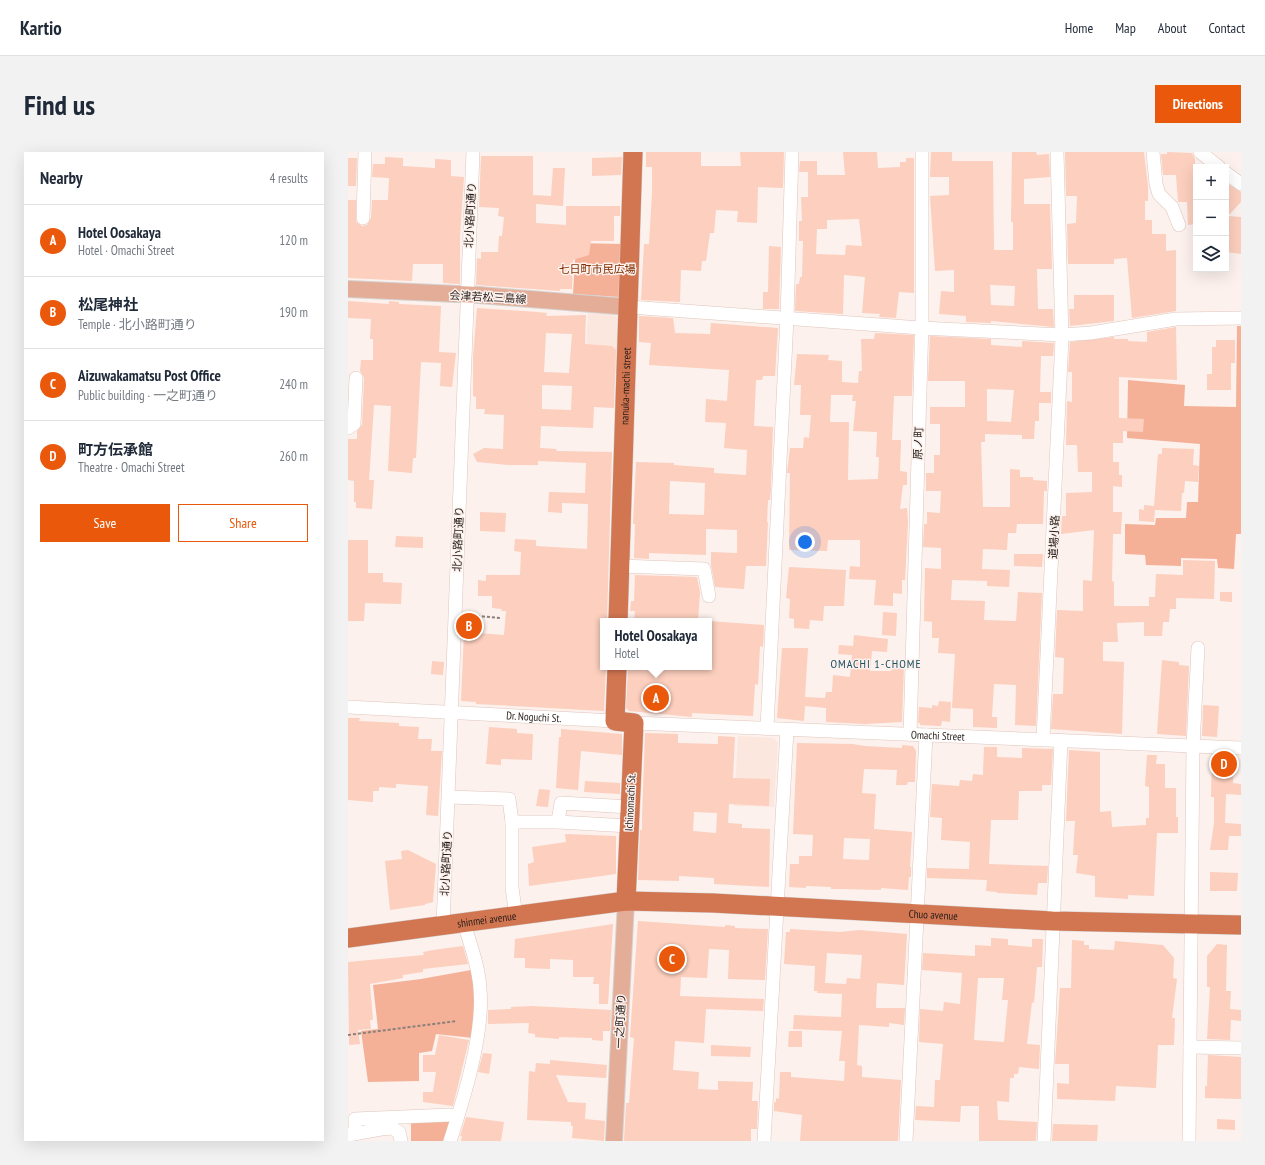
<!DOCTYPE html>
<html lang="en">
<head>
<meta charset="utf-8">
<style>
  body { margin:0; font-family:"PT Sans Narrow","Noto Sans JP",sans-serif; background:#f2f2f3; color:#1f2937 }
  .controls { position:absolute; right:12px; top:12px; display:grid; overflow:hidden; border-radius:0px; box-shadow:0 4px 16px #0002 }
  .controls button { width:36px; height:36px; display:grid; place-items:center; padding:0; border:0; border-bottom:1px solid #e0e1e3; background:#fff; color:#1f2937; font:20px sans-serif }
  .you { position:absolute; left:457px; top:390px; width:14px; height:14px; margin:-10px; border:3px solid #fff; border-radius:50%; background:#1a73e8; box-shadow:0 0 0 6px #1a73e833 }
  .badge { display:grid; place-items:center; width:26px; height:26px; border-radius:50%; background:#ea580c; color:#fff; font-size:13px; font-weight:700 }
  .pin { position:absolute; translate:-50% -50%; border:2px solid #fff; box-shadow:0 1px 4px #0006 }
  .popup { position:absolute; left:252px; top:466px; width:112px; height:52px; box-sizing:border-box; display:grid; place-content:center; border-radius:0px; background:#fff; filter:drop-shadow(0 1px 3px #0005); font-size:13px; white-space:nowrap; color:#747a83 }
  .popup b { font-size:15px; color:#1f2937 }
  .popup::after { content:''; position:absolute; left:50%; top:100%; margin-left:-8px; border:8px solid transparent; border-top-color:#fff }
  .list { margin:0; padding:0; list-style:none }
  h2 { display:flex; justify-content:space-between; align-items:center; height:52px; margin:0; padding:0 16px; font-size:17px }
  h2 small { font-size:13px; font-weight:400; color:#747a83 }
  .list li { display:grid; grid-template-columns:26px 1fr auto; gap:12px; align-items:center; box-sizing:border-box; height:72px; padding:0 16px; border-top:1px solid #e0e1e3 }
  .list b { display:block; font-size:15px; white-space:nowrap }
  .list p { margin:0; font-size:13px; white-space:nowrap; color:#747a83 }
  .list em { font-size:13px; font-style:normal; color:#747a83 }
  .actions { display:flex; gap:8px; padding:12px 16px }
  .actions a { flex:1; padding:9px 0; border:1px solid #ea580c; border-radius:0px; text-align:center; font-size:14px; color:#ea580c }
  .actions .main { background:#ea580c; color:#fff }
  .icon { flex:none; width:22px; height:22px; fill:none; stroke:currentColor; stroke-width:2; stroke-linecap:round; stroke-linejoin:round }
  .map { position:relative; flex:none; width:893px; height:989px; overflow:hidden; border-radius:0px }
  header { display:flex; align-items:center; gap:24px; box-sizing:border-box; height:56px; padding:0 20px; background:#fff; border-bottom:1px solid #e0e1e3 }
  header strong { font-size:19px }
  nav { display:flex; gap:22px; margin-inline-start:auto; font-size:14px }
  .intro { display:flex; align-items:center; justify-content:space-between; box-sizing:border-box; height:96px; padding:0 24px }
  h1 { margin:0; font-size:28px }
  .button { padding:10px 18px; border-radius:0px; background:#ea580c; color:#fff; font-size:14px; font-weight:700 }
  main { display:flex; gap:24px; padding:0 24px }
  aside { flex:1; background:#fff; border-radius:0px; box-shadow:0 4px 16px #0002 }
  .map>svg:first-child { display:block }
  .built { fill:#fce7df }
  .green { fill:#f4b197 }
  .building { fill:#fccfbe; fill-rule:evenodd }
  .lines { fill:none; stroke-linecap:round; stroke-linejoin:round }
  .minor-casing { stroke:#dfc5bb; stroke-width:14 }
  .major-casing { stroke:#d3d2d1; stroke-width:18 }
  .highway-casing { stroke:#d3d2d1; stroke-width:20 }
  .path { stroke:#897f7b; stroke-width:2; stroke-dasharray:3 2; stroke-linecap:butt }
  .minor { stroke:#fff; stroke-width:13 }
  .major { stroke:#e4ad97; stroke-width:16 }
  .highway { stroke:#d27652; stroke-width:19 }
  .labels { text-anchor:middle; stroke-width:3; stroke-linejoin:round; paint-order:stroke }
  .street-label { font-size:11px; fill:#251c18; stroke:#fcf1ed }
  .park-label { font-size:11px; fill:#7f2d01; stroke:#fcf1ed }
  .neighbourhood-label { font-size:12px; letter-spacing:1px; fill:#1d5060; stroke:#fcf1ed }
</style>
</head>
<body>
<header>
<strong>Kartio</strong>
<nav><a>Home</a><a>Map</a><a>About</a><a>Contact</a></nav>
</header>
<div class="intro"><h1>Find us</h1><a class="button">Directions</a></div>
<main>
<aside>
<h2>Nearby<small>4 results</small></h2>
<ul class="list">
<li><span class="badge">A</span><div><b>Hotel Oosakaya</b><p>Hotel · Omachi Street</p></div><em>120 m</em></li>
<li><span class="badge">B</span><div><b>松尾神社</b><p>Temple · 北小路町通り</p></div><em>190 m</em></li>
<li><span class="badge">C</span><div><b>Aizuwakamatsu Post Office</b><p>Public building · 一之町通り</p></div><em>240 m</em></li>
<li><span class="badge">D</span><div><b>町方伝承館</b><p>Theatre · Omachi Street</p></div><em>260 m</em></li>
</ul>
<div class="actions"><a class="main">Save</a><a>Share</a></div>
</aside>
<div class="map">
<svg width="893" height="989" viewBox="0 0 893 989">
  <rect width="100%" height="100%" fill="#fcf1ed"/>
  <!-- built -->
  <g class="built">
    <polygon points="240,161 267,163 271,167 270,219 237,218"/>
    <polygon points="390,584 426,586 430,591 426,655 386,654"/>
  </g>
  <!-- green -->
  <g class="green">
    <polygon points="228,91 274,92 271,145 225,142"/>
    <polygon points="889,174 893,174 893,382 888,382 886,417 870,416 869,407 833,406 833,414 798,413 797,403 777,402 777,372 807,373 808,366 838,366 839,350 850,350 852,292 779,286 780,228 837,233 836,254 888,255"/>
    <polygon points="123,818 128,839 125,886 88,882 84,899 71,901 71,929 20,930 13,879 30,877 25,833 73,827"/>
    <polygon points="105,967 99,989 63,989 63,971"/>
  </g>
  <!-- building -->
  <g class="building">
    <polygon points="298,0 353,0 353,14 393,14 392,0 436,0 435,36 410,35 409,71 389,70 390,59 368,58 366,81 362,81 358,109 354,109 353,119 333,118 332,150 293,148 296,92 301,92 304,41 304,15 298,15"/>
    <path d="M495 0H529L530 16 552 15V10H558V6H566V141L551 140 548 166 531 165 532 162 514 161 517 125 496 123 495 162 447 159 448 132H451L452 125H454L455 89H451V69H454L453 45H460V20H451L452 9H469V23H497ZM511 67 514 94 498 93 497 103 468 102 469 77H479V68Z"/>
    <path d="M583 0H604V9H645L646 98H665V70H663L664 0H688L689 3 701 2 702 25 676 27V52H702L704 117H689L690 157H705L706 175 643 169V171L618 170V164L591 162 593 139 606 140V118L587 119 582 44 601 43V25H582ZM642 133 667 134 666 154 643 153Z"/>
    <polygon points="717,0 796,0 800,34 800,49 797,49 797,68 804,68 804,82 818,82 818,99 828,98 828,159 784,166 779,106 766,107 766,112 720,112 719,72 728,71 729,44 718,44"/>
    <polygon points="819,0 844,1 847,7 848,72 840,73 839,50 830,50 828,23 815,23 813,2 819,2"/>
    <polygon points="133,4 185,4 185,43 203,44 205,16 217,16 215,54 188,52 188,71 218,73 218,54 272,54 272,64 266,64 266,89 243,89 241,103 225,108 224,137 212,137 212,139 128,133 129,106 133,107 133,100 150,100 151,84 154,84 156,65 150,64 151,56 131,55"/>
    <polygon points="37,5 55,6 55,14 87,16 87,7 103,8 103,24 116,25 112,84 112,132 95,131 95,112 65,112 64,129 0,126 0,48 8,48 8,70 14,74 19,73 23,66 24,48 40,48 41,26 24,25 25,12 37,12"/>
    <polygon points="274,5 273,23 244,24 244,6"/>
    <polygon points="0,6 9,6 8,34 0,34"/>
    <polygon points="878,31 893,40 893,50 880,64 893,65 893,102 878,100"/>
    <polygon points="421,94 433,95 431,157 415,157 415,140 420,140"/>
    <polygon points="726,143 766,143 766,169 722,174 721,157 726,157"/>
    <polygon points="0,149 41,152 41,149 51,150 51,152 93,154 91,200 108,201 104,235 92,234 93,211 73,210 68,306 65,306 64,321 40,319 43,254 26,253 21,328 26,328 24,357 8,356 8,350 6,350 6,329 0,328 0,287 9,287 9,279 14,273 16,226 12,219 13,208 25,208 25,187 22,187 23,167 0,166"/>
    <path d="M129 156 189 160 199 161 198 164 238 163 237 192 264 194 268 198 266 256 246 255 245 276 193 274 192 296 209 297 208 299 264 300 259 469H255L254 515H258L256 559 128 552V550L113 549 116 480 156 483 158 459H153L154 457 144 456V444H130V428L138 429V423H172L173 400 166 399 167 387 188 388V394L239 397 240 352 214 351V361L200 360 201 340 237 341 238 311 190 309V313H160L129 310 125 302 136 296 155 297 156 263 136 262 137 257H128V245L125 244V204ZM198 181 224 182 221 221 196 220ZM194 233 224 234 223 258 194 257Z"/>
    <path d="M291 164 325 166 327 181 362 182 363 171 430 176 427 224H415L414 228H408L406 274 425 275 423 336 422 348H420L419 370H420L418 414H398L396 437 367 435 363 413V400L389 401V378L358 377V403L301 401V407L286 406 287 372H285L288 310 326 311V313L366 316V321L398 323 399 298 376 296 378 271 357 270 358 247 379 249 381 218 301 213 303 191 291 190ZM322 329 357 331 356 363 321 362Z"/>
    <polygon points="828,175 829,228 771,225 771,266 796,267 795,280 775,279 775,291 765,291 765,310 771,310 771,323 774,323 774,335 765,334 765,360 774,360 773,382 765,382 764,429 766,430 766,454 801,454 801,445 807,445 808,422 835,423 835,408 867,409 866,447 828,446 828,457 822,457 821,470 815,470 814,484 796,484 796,470 769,471 770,490 755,490 755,509 776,510 774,582 703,577 705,542 715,542 716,506 707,505 709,458 735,459 735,428 744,429 746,378 713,382 714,364 718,364 718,341 744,340 744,320 730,320 729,293 718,293 719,249 724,250 724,220 720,220 722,190 766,185 766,187 780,187 780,189 799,190 799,180"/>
    <path d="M527 181 566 183 564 244H546L544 288H553L552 319 559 320V333H555L552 357 559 356 560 371 557 428H554V442L545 441V454L526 453 528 428 501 427 502 414 512 415V388H480L479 399 441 398 442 321H439L442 296H455L456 285 461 286 463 263H452L453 233H446L449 202 481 203 480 208 494 209V230L510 231 511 219H514L513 187H526ZM483 243H505L504 249H508L505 279 529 280 528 305H531L530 327 500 328 501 270H482Z"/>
    <path d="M582 184 643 187V193L674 195V189L706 191 705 204H693L692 240H703V251H691V269H687L686 287H674V283L637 282V290H633L635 355H662V317L672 318V325H685V328L699 329V339H696L695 372H669L668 381H660L659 398 635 397 634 417 662 418 661 435 639 434V429L604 428 603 448 637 449 636 468 668 469 670 440 694 441 688 574 667 573 668 533 646 532 644 565H649V576L625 575V557L604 556 607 502 590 501 591 486H584V470L576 469 577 416 593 417V396L575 395 576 372H579V360L592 361 593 339H578V321H586V303H592V272H582V255H617V229H580ZM639 237 666 238 663 270 639 269Z"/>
    <polygon points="868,188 887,188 887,211 883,211 883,238 859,238 859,222 864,222 864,195 868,195"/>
    <polygon points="814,296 846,297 845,313 851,314 850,330 837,329 836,341 834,341 833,359 807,358 806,370 791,369 791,357 796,358 796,353 806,354 810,302 814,302"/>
    <polygon points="132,360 158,361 157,380 132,379"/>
    <polygon points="48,384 75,385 75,396 47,395"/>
    <polygon points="0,388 20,388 20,421 35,421 35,430 54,431 53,452 17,451 16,469 0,469"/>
    <polygon points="666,402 695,402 694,415 666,414"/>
    <polygon points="441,415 498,418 496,454 476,454 475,469 462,468 461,477 446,476 446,467 441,466 442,447 438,446"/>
    <polygon points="287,423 349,425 352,440 350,469 286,469 287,459 282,459 283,449 286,449"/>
    <polygon points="872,440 884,440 884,450 872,449"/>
    <polygon points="535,460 549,461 548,484 534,483"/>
    <polygon points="361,469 416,473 415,495 412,494 410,533 407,532 405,564 344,561 344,565 281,559 278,556 280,515 331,518 331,516 351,517 351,515 361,515"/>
    <polygon points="506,483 540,487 539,500 524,499 522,519 543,519 544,514 556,514 554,570 517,572 478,570 478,556 457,554 456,569 429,566 434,496 460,496 457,545 477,546 478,540 484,540 485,523 502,525 504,503 490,502 491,493 505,494"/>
    <polygon points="814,508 831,510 831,513 841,514 838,584 809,582"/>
    <polygon points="84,509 96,510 95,523 83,522"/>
    <polygon points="591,549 603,550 602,570 594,569 593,574 572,573 572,571 570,571 571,555 584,556 584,553 590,554"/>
    <polygon points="855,553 871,554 869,585 854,584"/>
    <polygon points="0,566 12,566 11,569 51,571 51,574 71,575 70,587 84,587 83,599 94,599 90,664 78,663 80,634 48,632 48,636 31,635 31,639 25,639 25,650 0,648"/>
    <polygon points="141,575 169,577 169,581 185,582 184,608 153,607 153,613 138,612"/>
    <polygon points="213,577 274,582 274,603 233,599 230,638 208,636 211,585 213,585"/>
    <path d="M297 581 330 582V591L370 592V584L387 585 385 626 422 627 421 654 381 652 380 671 394 672V676L422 677 421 735 366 732V726L331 724V729L290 728 292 678H294V666ZM346 660 369 661 368 681 345 679Z"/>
    <path d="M449 591 505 592 517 594 554 596V593L565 594 568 599 567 630H560L559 633H548L549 618 516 617 514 641 528 642 526 677 564 680 562 715H563V725H561L560 738 533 736V738L493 737H483V735L458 734V736L441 735 442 712H451V704H464L465 683 445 682ZM496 686 522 687 521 708 495 707Z"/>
    <polygon points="636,595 649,595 649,605 674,606 674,596 705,597 703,633 694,633 694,639 671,639 670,668 643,668 641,712 700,714 699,731 690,731 689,743 649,741 649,740 638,739 639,728 579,726 579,716 621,717 622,690 593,688 594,666 582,665 584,632 611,634 612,628 624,629 625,622 635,623"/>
    <polygon points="721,598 752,600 752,660 763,659 764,675 798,673 798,666 801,666 801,635 797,634 799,603 809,603 808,612 817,612 817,636 828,636 828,665 830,665 830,681 809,681 806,744 780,743 780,747 747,745 747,724 728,721 730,703 725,703 727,669 718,669"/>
    <polygon points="864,603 886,604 885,631 893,632 893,643 878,642 877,671 893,672 893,684 881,684 880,698 862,698 866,671 866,645 863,645"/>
    <polygon points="237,629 272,631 272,642 236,640"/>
    <polygon points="191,637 202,638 200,655 188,654"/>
    <polygon points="217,682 268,684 268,722 181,734 180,712 186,710 184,695 218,690"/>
    <polygon points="60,698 88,712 85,750 77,752 77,753 42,758 37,709 54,707 53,699"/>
    <polygon points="862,720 890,721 889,739 862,739"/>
    <polygon points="290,769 377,775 377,773 387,774 387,776 420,777 417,828 380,827 381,798 361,797 359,826 333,825 332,844 416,847 415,859 358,857 356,891 327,889 325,918 351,920 350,937 370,938 370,929 405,930 404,949 410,949 409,977 403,977 403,989 276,989 278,951 281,951 286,886 282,885"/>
    <polygon points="265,772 260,852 251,852 251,832 245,832 246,825 225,825 225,808 202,807 202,817 177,816 177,806 166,806 167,787"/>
    <path d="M442 777 492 780 511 778 559 782 556 833 529 831 528 853V856H557L556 873 541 871V875L511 873 509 913 514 914V925L553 928 550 989H452L454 963 426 959V950H428V946L431 947 432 920H443V925L496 929 497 909H491L494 879 445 877 446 863 493 865 494 842 469 841 470 839H466L467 814 436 812 438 780H442ZM479 801 514 803 512 827 499 826 498 832 477 831Z"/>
    <path d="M643 786 660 787V793L684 795V787H695L694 815H689L686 851 684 850 679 892 692 893 691 917 671 915 670 922H666V926H662L661 950 649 949 650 968 689 970 688 989H631V954H613L612 970 567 968 568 954 586 955 587 928H592L595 892 571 890 572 857 595 859 596 850 612 852 614 821 574 818 575 801 627 804V793L643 794ZM630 826H656L654 848H660L656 890 626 888Z"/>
    <polygon points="724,788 736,789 736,793 741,793 741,797 766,798 767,789 815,793 826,806 825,826 829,827 824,866 827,866 826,893 810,893 808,936 768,934 767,949 709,947 709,931 721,932 721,912 707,912 712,836 723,836"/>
    <polygon points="869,792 879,793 878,839 883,839 882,857 893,858 893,869 883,868 882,888 859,887 862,835 859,835 859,804"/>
    <polygon points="115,794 120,812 75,817 75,820 55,823 55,826 22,832 25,868 22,868 23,877 10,878 12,892 1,893 0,810 76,803 75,800 85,798"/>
    <polygon points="184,854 263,858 262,879 255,879 255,889 244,888 244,886 211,885 211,887 187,885 187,882 180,881 181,871 140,872 140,858 163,857 163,855"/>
    <polygon points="441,879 454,879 454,895 440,895"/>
    <polygon points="91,883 121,888 105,954 75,950 75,940 85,940 88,920 75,920 75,903 87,903"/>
    <polygon points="363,893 403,895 402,905 363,904"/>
    <polygon points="135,901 144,902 141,922 130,920"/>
    <polygon points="860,903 893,905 893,947 857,946 857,934 859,934"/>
    <polygon points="202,908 259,913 258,926 208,923 220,950 238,951 237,967 257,969 256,989 224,986 225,974 223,974 223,970 179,968 181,919 187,920 188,911 202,912"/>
    <polygon points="118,965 156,970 153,989 113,989 114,984 112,984"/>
    <polygon points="869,967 887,968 887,978 869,977"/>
    <polygon points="705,972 750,973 749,989 704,989"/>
  </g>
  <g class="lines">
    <!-- minor casing -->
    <g class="minor-casing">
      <g id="minor">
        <polyline points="805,0 808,32 811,42 824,55 831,73"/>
        <polyline points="852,0 871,15"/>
        <polyline points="878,21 893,32"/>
        <polyline points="15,66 17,0"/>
        <polyline points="281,155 573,176 714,183 743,181 828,167 893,166"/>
        <polyline points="0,276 6,272 8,226"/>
        <polyline points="272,414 356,417 361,444"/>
        <path id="s1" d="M0 555 267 569"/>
        <path id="s2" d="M286 571 893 596"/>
        <polyline points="419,576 439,166 444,0"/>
        <polyline points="562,582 574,170 574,0"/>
        <polyline points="695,587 714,186 709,0"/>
        <polyline points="101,645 161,647 164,670 210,670"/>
        <polyline points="164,670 164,736 168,764"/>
        <polyline points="281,674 210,670 213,651 282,655"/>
        <polyline points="95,774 125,0"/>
        <polyline points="842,895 893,896"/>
        <polyline points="7,982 7,967 102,963"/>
        <polyline points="0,983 33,977 44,976 51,980 53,989"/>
        <path d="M102 989C116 946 136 882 132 837 131 815 122 792 116 771"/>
        <polyline points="416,989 439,578"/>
        <polyline points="558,989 578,583"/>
        <polyline points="696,989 713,588"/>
        <polyline points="841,989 845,594 850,496"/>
      </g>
    </g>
    <!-- major casing -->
    <g class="major-casing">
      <g id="major">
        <polyline points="0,137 131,143 281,155"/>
        <polyline points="266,989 278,749"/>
      </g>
    </g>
    <!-- highway casing -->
    <g class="highway-casing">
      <g id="highway">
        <path id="s3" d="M270 469 285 0"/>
        <polyline points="269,515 267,569 286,571 278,749"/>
        <path id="s4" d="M0 786 278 749 365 751 704 769 893 773"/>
      </g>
    </g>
    <!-- path -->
    <g class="path">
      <polyline points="119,463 152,466"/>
      <polyline points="0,883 109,869"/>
    </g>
    <!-- minor -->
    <use href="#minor" class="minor"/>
    <!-- major -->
    <use href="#major" class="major"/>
    <!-- highway -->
    <use href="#highway" class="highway"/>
  </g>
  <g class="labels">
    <!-- street labels -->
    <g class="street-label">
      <text transform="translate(122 63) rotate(-87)" y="4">北小路町通り</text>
      <text transform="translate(140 145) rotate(3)" y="4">会津若松三島線</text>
      <text dy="4" stroke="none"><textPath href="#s3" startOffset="235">nanuka-machi street</textPath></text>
      <text transform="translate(570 291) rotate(-88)" y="4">原ノ町</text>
      <text transform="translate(706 385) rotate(-87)" y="4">道場小路</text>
      <text transform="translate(110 387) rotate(-88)" y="4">北小路町通り</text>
      <text dy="4" stroke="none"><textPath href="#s1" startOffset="186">Dr. Noguchi St.</textPath></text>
      <text dy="4" stroke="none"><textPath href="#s2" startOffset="304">Omachi Street</textPath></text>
      <text transform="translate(282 650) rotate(-87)" y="4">Ichinomachi St.</text>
      <text transform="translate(98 711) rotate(-87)" y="4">北小路町通り</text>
      <text dy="4" stroke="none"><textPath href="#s4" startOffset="588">Chuo avenue</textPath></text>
      <text dy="4" stroke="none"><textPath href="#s4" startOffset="140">shinmei avenue</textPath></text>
      <text transform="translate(272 869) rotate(-87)" y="4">一之町通り</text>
    </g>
    <!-- park labels -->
    <g class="park-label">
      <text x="249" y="121">七日町市民広場</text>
    </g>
    <!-- neighbourhood labels -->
    <g class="neighbourhood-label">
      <text x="528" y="516">OMACHI 1-CHOME</text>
    </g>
  </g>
</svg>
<div class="controls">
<button>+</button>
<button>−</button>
<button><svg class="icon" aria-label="layers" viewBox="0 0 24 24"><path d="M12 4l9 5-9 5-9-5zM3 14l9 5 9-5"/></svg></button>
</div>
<div class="you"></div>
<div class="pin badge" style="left:308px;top:546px">A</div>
<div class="popup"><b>Hotel Oosakaya</b>Hotel</div>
<div class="pin badge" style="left:121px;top:474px">B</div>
<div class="pin badge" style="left:324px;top:807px">C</div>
<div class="pin badge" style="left:876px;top:612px">D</div>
</div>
</main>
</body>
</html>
